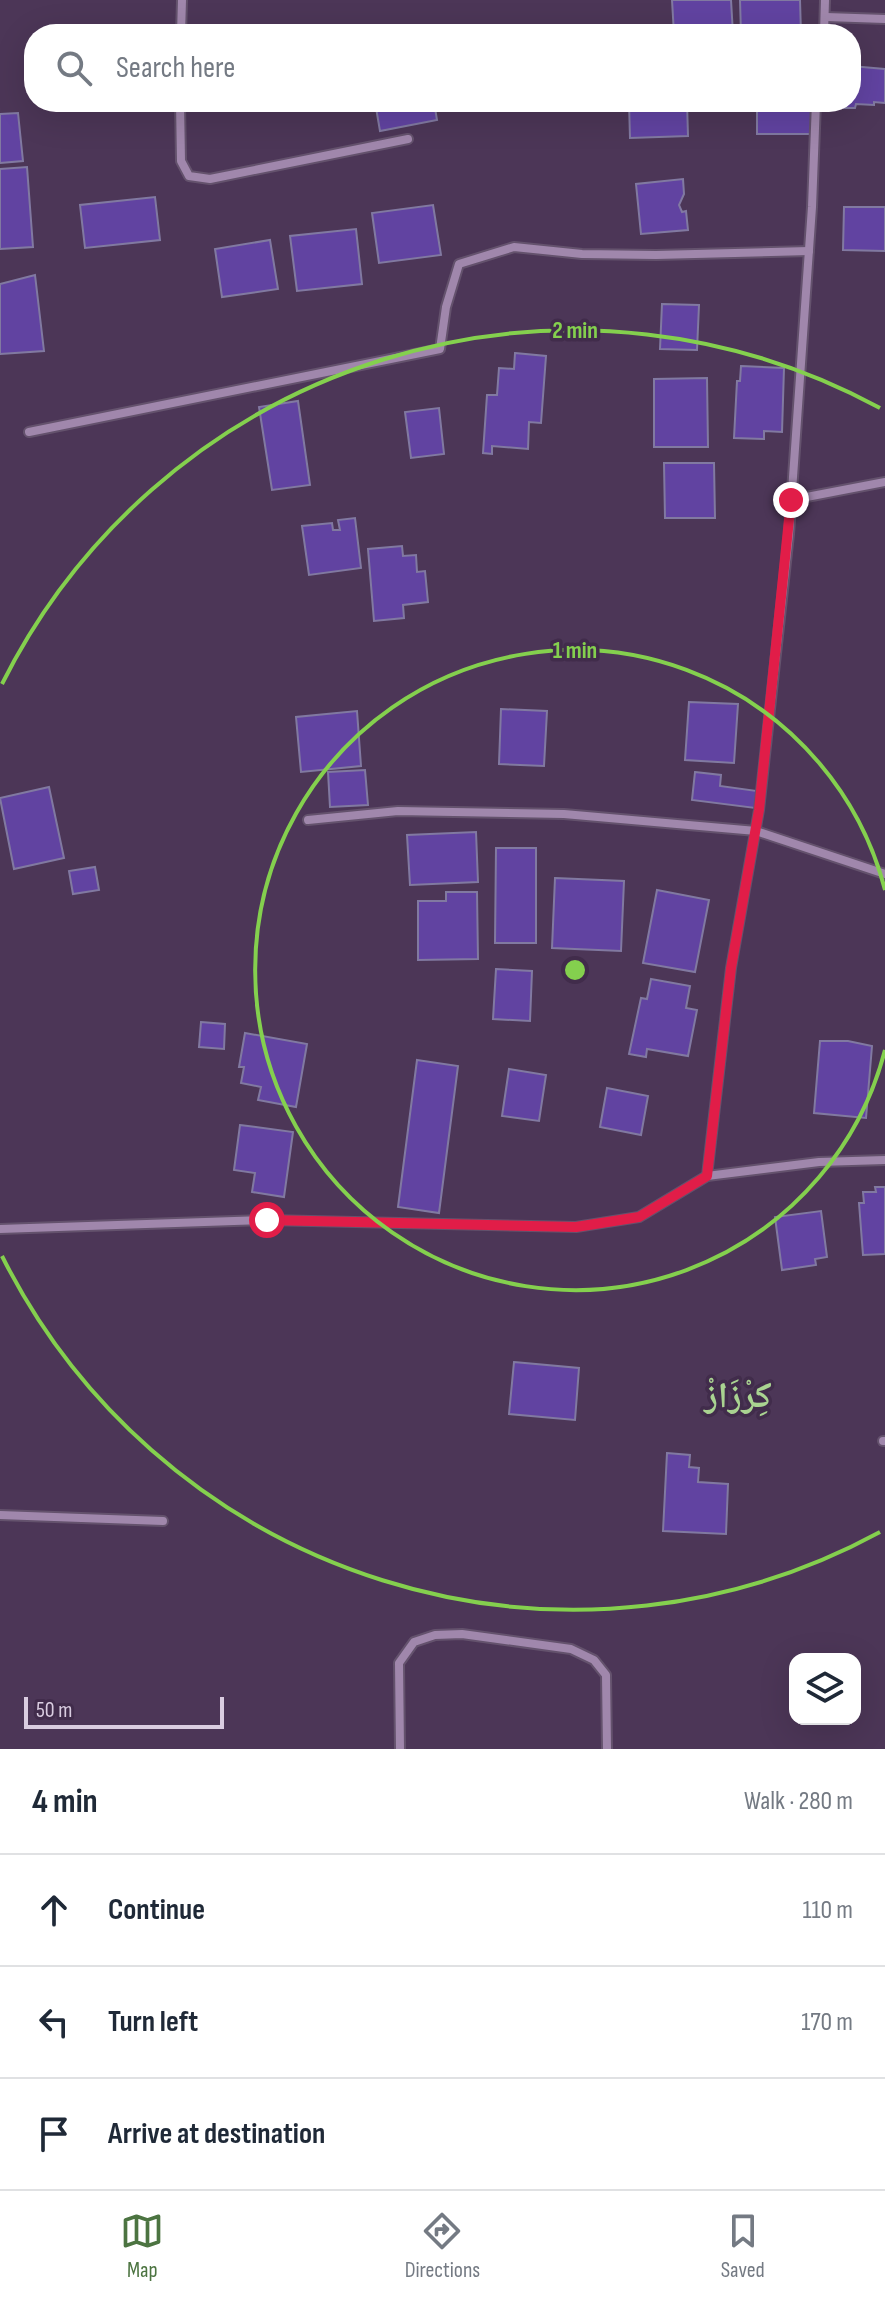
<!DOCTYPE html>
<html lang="en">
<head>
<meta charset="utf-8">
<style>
  body { margin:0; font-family:"Sofia Sans Condensed","Noto Naskh Arabic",sans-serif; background:#f2f2f3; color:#1f2937 }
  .controls { position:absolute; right:24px; bottom:24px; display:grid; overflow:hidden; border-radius:16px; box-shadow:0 8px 32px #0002 }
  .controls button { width:72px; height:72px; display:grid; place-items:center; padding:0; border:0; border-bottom:2px solid #e0e1e3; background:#fff; color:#1f2937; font:40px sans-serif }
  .scale { position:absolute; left:24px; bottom:20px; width:200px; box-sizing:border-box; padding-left:8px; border:4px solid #dacde1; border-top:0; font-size:22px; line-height:28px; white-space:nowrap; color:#dacde1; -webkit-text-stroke:6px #412c4b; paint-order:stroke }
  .stop { position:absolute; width:24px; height:24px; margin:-18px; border:6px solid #e11d48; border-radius:50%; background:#fff }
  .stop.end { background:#e11d48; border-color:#fff; box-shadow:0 2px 8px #0008 }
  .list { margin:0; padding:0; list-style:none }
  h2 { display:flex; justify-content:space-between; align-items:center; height:104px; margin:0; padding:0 32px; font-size:34px }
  h2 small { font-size:26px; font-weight:400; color:#747a83 }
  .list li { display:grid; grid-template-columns:52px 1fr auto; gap:24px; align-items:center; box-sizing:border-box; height:112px; padding:0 32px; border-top:2px solid #e0e1e3 }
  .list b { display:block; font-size:30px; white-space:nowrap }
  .list em { font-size:26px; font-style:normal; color:#747a83 }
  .icon { flex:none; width:44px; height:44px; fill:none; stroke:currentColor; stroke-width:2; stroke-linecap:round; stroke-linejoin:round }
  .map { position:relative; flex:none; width:885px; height:1749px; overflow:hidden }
  .search { position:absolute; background:#fff; box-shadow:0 8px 32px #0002; left:24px; right:24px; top:24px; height:88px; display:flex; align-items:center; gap:20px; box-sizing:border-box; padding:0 28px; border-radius:32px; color:#747a83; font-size:30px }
  .sheet { height:440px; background:#fff }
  nav { display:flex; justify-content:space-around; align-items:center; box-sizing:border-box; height:112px; border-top:2px solid #e0e1e3; background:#fff; font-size:22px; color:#747a83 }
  nav a { display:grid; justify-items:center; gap:4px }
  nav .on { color:#4c7441 }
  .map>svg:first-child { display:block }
  .building { fill:#6143a1; stroke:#8179a1; stroke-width:2 }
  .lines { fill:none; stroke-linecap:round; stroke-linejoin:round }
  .street-casing { stroke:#64526d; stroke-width:12 }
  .street { stroke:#a087ac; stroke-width:8 }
  .route { stroke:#e11d48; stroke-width:10 }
  .ring { fill:none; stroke:#84d04e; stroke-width:4 }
  .labels { text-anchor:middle; stroke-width:7; stroke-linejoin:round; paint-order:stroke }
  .district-label { font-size:36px; font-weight:bold; fill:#a9d391; stroke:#412c4b }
  .centre { fill:#84d04e; stroke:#412c4b; stroke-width:4 }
  .ring-label { font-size:24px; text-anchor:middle; font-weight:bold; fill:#84d04e; stroke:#412c4b; stroke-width:7; stroke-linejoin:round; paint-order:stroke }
</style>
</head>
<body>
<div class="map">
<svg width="885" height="1749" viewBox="0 0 885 1749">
  <rect width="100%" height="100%" fill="#4c3657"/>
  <!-- building -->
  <g class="building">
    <polygon points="672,0 731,0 733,34 674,34"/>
    <polygon points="740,0 800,0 801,34 741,34"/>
    <polygon points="851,66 885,69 885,103 874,102 874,105 856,104 855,108 844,108 844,102 851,102"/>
    <polygon points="375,102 434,102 437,120 380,131"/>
    <polygon points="629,102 687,102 688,136 630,138"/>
    <rect x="757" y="102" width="56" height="32"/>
    <polygon points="18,113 23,161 0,163 0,114"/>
    <polygon points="27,167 33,247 0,249 0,169"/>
    <polygon points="683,179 684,194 679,205 682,212 686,211 688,230 641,234 636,184"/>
    <polygon points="155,197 160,240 85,248 80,205"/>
    <polygon points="433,205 441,255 379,263 372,213"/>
    <polygon points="844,207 885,207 885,251 843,250"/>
    <polygon points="356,229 362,284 297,291 290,236"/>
    <polygon points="270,240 278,289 222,297 215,249"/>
    <polygon points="35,275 44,351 0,354 0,284"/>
    <polygon points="662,304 699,305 697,350 660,349"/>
    <polygon points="515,353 546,356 541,423 529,422 528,449 492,446 492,454 483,453 487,395 497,395 499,368 514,369"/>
    <polygon points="741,366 784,368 782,432 764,431 764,439 734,438 737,381 740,381"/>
    <polygon points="707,378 708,447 654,447 654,379"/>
    <polygon points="298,401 310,485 272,490 259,407"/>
    <polygon points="439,408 444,454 411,458 405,412"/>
    <polygon points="664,463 714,463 715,518 665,518"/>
    <polygon points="355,518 361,568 309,575 302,526 332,523 333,530 340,530 338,520"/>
    <polygon points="402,546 403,556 416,555 417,572 425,571 428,602 403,605 404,618 374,621 368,549"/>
    <polygon points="689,702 738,704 734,763 685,760"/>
    <polygon points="501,709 547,711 544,766 499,764"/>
    <polygon points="357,711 361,766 301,772 296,717"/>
    <polygon points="365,770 368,805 330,807 328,772"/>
    <polygon points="695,772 721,775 720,786 757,791 755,808 692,800"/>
    <polygon points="49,787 64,858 14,869 0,798"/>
    <polygon points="476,832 478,882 410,885 407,835"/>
    <polygon points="496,848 536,848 536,943 495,943"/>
    <polygon points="95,867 99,890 73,894 69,871"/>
    <polygon points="555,878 624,881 621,951 552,948"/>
    <polygon points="657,890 709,900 695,972 643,963"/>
    <polygon points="446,892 477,892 478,959 418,960 418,901 446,901"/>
    <polygon points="496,969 532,971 530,1021 493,1019"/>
    <polygon points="651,979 690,986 686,1008 697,1010 688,1056 647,1049 646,1057 629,1054 641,998 647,999"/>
    <polygon points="201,1022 225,1024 224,1049 199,1047"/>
    <polygon points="245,1033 307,1044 296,1107 258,1100 261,1087 241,1083 244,1067 239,1067"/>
    <polygon points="820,1041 848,1041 872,1046 866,1118 814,1113"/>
    <polygon points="417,1060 458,1066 439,1213 398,1207"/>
    <polygon points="509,1069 546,1075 539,1121 502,1116"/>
    <polygon points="607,1088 648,1096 641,1135 600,1127"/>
    <polygon points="240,1125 293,1132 284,1197 252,1192 255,1173 234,1170"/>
    <polygon points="875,1187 885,1187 885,1254 863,1255 859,1203 864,1203 863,1192 876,1192"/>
    <polygon points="821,1211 827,1257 815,1259 816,1265 782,1270 775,1217"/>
    <polygon points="514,1362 579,1368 575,1420 509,1414"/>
    <polygon points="667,1453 690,1455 689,1467 699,1468 698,1482 728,1484 726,1534 663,1531"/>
  </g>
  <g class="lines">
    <!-- street casing -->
    <g class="street-casing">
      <g id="street">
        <polyline points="826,17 885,19"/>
        <polyline points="181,34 182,0"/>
        <polyline points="824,34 825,0"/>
        <polyline points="180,102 181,161 189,176 210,179 408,139"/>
        <polyline points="29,432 440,349 446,307 459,264 514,247 582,254 656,255 809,251"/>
        <polyline points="791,500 885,482"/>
        <polyline points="308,820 398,811 564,814 756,831 885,874"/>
        <polyline points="707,1176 731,968 759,810 789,534 812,207 816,102"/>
        <polyline points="0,1229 267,1220 576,1227 639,1217 707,1176 819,1162 885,1160"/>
        <polyline points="883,1441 885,1441"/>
        <polyline points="0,1515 163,1521"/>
        <polyline points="400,1749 399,1663 414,1642 435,1635 462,1634 571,1649 594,1660 606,1675 607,1749"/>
      </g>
    </g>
    <!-- street -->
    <use href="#street" class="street"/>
  </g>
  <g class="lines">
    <!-- route -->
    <polyline class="route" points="267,1220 576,1227 639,1217 707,1176 731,968 759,810 791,500"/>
  </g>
  <!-- distance rings -->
  <g class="ring">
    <path d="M885 1050A320 320 0 1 1 885 890"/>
    <path d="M880 1532A640 640 0 0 1 2 1256M2 684A640 640 0 0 1 880 408"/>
  </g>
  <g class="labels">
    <!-- district labels -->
    <g class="district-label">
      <text x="738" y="1407">كِرْزَازْ</text>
    </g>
  </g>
  <circle cx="575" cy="970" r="12" class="centre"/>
  <g class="ring-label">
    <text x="575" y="338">2 min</text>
    <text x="575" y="658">1 min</text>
  </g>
</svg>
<div class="controls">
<button><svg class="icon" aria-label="layers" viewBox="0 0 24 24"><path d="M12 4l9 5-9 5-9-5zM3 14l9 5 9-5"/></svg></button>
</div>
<div class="scale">50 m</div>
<div class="stop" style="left:267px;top:1220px"></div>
<div class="stop end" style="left:791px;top:500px"></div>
<div class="search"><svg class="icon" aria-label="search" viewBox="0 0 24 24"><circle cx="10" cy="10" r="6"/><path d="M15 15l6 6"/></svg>Search here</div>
</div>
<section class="sheet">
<h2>4 min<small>Walk · 280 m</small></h2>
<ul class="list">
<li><svg class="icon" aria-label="ahead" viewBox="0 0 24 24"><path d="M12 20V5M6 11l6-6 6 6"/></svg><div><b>Continue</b></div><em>110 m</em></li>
<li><svg class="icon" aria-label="left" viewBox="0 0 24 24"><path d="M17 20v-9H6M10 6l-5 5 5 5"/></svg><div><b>Turn left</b></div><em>170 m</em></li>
<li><svg class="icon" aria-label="arrive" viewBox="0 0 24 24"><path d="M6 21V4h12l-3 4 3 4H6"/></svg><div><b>Arrive at destination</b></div></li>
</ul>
</section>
<nav>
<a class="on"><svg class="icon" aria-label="map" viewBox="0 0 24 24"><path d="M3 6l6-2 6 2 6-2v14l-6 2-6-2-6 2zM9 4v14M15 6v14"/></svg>Map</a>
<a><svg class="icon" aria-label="directions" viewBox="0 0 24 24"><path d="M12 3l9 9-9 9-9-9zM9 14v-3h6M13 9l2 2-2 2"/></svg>Directions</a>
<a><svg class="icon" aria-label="saved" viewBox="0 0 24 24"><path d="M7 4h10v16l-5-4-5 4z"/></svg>Saved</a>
</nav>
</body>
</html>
